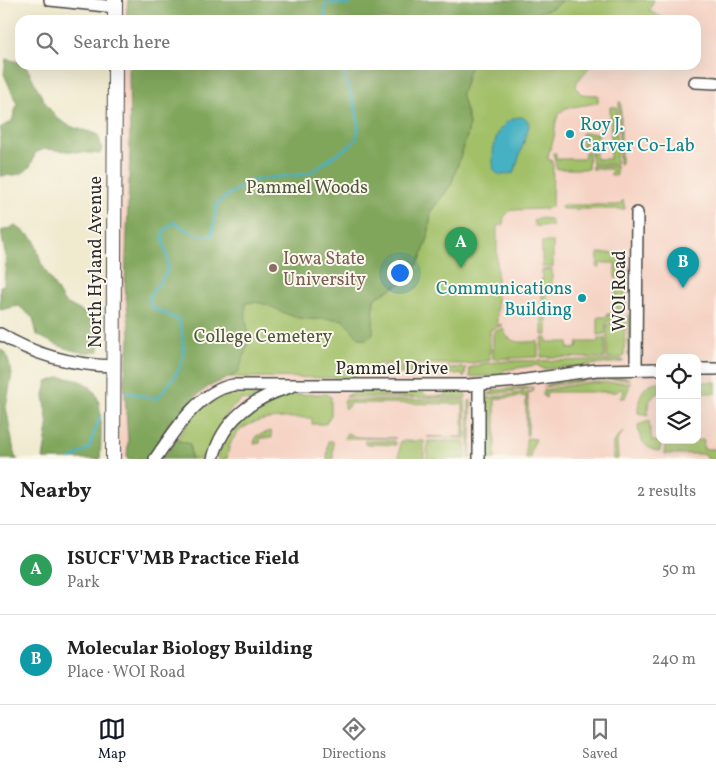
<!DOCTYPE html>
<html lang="en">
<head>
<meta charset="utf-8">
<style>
  body { margin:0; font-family:Vollkorn,serif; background:#f2f2f2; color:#222 }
  .controls { position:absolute; right:15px; bottom:15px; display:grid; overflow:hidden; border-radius:10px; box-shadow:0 5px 20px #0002 }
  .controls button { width:45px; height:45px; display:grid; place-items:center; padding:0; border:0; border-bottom:1px solid #e0e0e0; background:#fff; color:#222; font:25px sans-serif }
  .you { position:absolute; left:399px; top:272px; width:18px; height:18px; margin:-12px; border:4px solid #fff; border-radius:50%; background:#1a73e8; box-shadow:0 0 0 8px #1a73e833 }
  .badge { display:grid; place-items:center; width:32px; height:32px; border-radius:50%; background:#111827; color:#fff; font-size:16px; font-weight:700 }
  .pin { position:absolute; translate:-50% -41px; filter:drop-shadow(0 1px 2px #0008) }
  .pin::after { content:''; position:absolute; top:26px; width:18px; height:15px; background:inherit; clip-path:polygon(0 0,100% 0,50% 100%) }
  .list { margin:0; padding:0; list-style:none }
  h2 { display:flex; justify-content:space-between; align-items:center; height:65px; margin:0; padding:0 20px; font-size:21px }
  h2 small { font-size:16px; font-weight:400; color:#767676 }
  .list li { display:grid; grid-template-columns:32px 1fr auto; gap:15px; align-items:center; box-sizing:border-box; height:90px; padding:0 20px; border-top:1px solid #e0e0e0 }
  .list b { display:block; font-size:19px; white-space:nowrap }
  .list p { margin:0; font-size:16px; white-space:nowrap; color:#767676 }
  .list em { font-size:16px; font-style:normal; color:#767676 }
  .icon { flex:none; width:28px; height:28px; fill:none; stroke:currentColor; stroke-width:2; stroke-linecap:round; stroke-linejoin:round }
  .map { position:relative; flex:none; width:716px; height:459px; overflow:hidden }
  .search { position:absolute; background:#fff; box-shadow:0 5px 20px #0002; left:15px; right:15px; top:15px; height:55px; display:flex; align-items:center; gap:12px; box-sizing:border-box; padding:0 18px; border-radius:15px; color:#767676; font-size:19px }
  .sheet { height:245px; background:#fff }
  nav { display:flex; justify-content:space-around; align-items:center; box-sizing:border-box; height:70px; border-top:1px solid #e0e0e0; background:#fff; font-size:14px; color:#767676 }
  nav a { display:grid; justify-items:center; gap:2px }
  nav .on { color:#111827 }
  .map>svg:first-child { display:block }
  .built { fill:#f5d2c3; fill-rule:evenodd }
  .green { fill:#a1c067; stroke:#667649 }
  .forest { fill:#80a65c; stroke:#566844 }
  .water { fill:#45b1c3; stroke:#386e77 }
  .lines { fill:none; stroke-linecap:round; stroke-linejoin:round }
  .stream { stroke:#45b1c3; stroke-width:2.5 }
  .minor-casing { stroke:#494844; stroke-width:14 }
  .major-casing { stroke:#494844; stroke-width:16 }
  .minor { stroke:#fff; stroke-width:11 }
  .major { stroke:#fff; stroke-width:14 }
  .culture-dot { fill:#0f9aa8; stroke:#fbf7ec; stroke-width:2 }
  .education-dot { fill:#8d6e63; stroke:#fbf7ec; stroke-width:2 }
  .labels { text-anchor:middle; stroke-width:4; stroke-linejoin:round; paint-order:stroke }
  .culture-label { font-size:18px; fill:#0d838f; stroke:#fbf7ec; text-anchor:start }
  .park-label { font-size:18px; fill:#4e583d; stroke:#fbf7ec }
  .education-label { font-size:18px; fill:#785e54; stroke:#fbf7ec; text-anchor:start }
  .street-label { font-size:18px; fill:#2b2b2b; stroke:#fbf7ec }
</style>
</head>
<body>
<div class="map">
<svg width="716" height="459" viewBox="0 0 716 459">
  <rect width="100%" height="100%" fill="#fbf7ec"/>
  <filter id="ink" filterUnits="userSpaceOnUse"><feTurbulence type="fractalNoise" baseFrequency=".02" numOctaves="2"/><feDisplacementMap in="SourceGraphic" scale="10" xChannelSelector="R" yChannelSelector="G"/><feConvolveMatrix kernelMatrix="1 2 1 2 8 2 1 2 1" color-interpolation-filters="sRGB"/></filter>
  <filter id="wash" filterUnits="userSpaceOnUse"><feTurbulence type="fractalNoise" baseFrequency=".0096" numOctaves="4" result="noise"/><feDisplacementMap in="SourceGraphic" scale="20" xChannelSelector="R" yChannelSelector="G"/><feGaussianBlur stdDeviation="1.12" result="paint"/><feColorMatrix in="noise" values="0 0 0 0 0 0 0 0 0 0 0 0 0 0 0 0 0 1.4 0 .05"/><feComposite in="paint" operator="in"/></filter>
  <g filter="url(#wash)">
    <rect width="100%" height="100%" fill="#f0eacf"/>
    <!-- built -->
    <path class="built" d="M115 0H716V459H112L115 65H696V20H115ZM660 358H697V440H660Z"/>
    <!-- green -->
    <g class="green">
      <path d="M563 0H654L649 11 668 20H520C534 11 551 13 563 0Z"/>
      <path d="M472 65H591L577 82 576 87 581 94 598 95V103L566 108C552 118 557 127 553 141 551 148 548 152 548 159L551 160 553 165 552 206 546 209 511 210 504 217 503 225 497 226V324L503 325 490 330V360L467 364H378L351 378 225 377 246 288 372 315 374 299 408 279 420 260 428 238 431 211 451 185 468 133 469 123 461 93C468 84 465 73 472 65Z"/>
      <polygon points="619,102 621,102 621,163 619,164"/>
      <polygon points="610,107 617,107 616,142 608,142 611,140"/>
      <polygon points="582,133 598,133 598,141 589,139 585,142 585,149 582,149"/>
      <polygon points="610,144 617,145 616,164 592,164 591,153 595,152 596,159 610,159"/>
      <polygon points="585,152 589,152 588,169 557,169 553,153 556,153 556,159 584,159"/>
      <polygon points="592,166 616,166 616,176 610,175 612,171 610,169 592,169"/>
      <polygon points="623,200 625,209 562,209 561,207 562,205 619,205"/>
      <polygon points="538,218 550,219 553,226 535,226 533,221"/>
      <rect x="542" y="242" width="11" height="25"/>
      <polygon points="598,253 624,253 624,278 615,278 615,263 600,263 600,268 597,268"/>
      <polygon points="552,269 552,286 547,287 547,335 542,335 542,270"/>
      <polygon points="616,281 625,283 625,308 616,310"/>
      <polygon points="628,313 631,320 630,356 628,356"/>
      <polygon points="607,314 618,314 617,317 606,323 605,334 598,335 598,317 607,317"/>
      <polygon points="618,319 625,320 624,356 622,358 607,358 607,325"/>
      <path d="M503 328C508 346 524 342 538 341V357L493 359V332Z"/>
      <polygon points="542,338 547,338 547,342 568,342 568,349 577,348 578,342 598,342 598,338 605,338 605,358 541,357"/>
      <polygon points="623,360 623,362 543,369 537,365 504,370 501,375 470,377 469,368 485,363 509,361"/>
      <polygon points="382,367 466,368 464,378 461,374 366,373"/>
      <polygon points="623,377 630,379 587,380 543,387 555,382"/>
      <polygon points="631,382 625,398 620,398 624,391 620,389 617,392 547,392 546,398 543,396 543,390 584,383"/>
      <path d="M660 382V393C648 397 648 404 648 415L638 413C638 397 643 382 660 382Z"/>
      <rect x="697" y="382" width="19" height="11"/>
      <polygon points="531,387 534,388 488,395 495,390"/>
      <path d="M274 388 249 401 242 399C222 416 213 433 207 459H191L190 444 176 440C190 420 207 394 234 389 246 386 261 388 274 388Z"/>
      <polygon points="534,391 528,393 528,435 526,435 526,396 495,399 495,459 487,459 487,398"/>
      <polygon points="354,392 423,392 427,396 444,396 448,392 465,392 466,398 345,397"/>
      <path d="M325 394 331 397V415L325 424H312V418C279 418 231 413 227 459H217L218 453 239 418 279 395Z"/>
      <polygon points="344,400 465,400 466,438 427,437 463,437 463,404 350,403 347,408 344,408"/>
      <polygon points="471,400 471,459 469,459 469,401"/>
      <path d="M649 421 652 441H661L660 451C646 451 638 438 638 425Z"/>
      <polygon points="271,431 272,438 260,438 260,443 254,444 256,436"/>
      <polygon points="624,431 617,440 618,459 613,459 613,442"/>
      <polygon points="347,433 356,437 396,438 344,438"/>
      <polygon points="526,438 536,439 531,450 530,459 526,459"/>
      <polygon points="704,440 703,449 716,449 716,459 707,459 706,454 665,454 664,441"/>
      <polygon points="328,441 333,441 333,459 327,459"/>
      <polygon points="365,441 394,441 396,445 365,444"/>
      <polygon points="400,441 424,441 424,459 399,459"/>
      <polygon points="428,441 465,441 466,459 427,459"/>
    </g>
    <!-- forest -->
    <g class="forest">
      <path d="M128 0H563C551 13 534 11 520 20H126Z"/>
      <path d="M6 59 19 62 20 65 27 68C38 87 47 115 68 125 77 130 88 130 98 135L102 148 100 154 45 149 35 153C30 175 20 175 0 176V128L12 121 17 104 4 74Z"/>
      <path d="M129 65H472C465 73 468 84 461 93L469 123 468 133 451 185 431 211 428 238 420 260 408 279 374 299 373 335 366 340 359 338 343 320C328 317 313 321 299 318 279 314 267 299 246 303 245 314 246 321 248 331 250 344 242 361 238 373L208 387 196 396 146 459H127L128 440 124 381 130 334 125 286 130 151Z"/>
      <path d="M16 226 34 239 41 263 64 302 87 314 100 326 99 351C78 357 55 344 37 335L33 318 19 306 0 310V286L4 285 6 259 1 231Z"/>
      <polygon points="0,349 6,353 12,374 6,407 15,457 18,459 0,459"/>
      <path d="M61 377C73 379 84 380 93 390 104 401 101 443 100 459H43L48 427 44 395 47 382Z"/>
      <polygon points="176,440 190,444 191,459 161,459"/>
    </g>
    <!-- water -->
    <path class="water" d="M518 117H522L528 121 529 126 514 173 500 175 494 171C491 151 494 123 518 117Z"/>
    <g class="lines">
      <!-- stream -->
      <g class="stream">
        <polyline points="325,20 325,5 328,3 349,5 353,0"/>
        <path d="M126 392 157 399C182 368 190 361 179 320L151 307 149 298C154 288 169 275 168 263 167 251 162 247 163 232L174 222C186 229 197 238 212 235L217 203C228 195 240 186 253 181 272 174 299 179 313 171 321 167 327 160 335 155 342 151 352 146 356 139 365 120 346 82 339 65"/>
        <polyline points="71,459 89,448 100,417"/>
      </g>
    </g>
  </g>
  <g filter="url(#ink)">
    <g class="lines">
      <!-- minor casing -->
      <g class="minor-casing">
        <g id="minor">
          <polyline points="50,0 115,7"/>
          <polyline points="695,82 716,83"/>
          <path d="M0 334C34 355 73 365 113 366"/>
          <polyline points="636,369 637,213"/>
          <polyline points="697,369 716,369"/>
          <polyline points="479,385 479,459"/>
          <path d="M155 459C174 432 197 392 233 385H468L519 381 596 370 660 369"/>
          <path d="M213 459C222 420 253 398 290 387"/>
        </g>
      </g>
      <!-- major casing -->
      <g class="major-casing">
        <g id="major">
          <polyline points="115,20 115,0"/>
          <polyline points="113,459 115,65"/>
        </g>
      </g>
      <!-- minor -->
      <use href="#minor" class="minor"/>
      <!-- major -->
      <use href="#major" class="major"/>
    </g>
  </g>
  <!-- markers -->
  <g class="culture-dot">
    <circle cx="570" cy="134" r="5"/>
    <circle cx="582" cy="298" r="5"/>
  </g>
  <circle class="education-dot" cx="273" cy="268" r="5"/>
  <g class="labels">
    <!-- culture labels -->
    <g class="culture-label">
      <text x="580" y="130">Roy J.<tspan x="580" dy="21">Carver Co-Lab</tspan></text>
      <text x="572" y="294" text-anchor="end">Communications<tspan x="572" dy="21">Building</tspan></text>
    </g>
    <!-- park labels -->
    <g class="park-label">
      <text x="307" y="193">Pammel Woods</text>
      <text x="263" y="342">College Cemetery</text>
    </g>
    <!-- education labels -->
    <g class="education-label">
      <text x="283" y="264">Iowa State<tspan x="283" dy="21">University</tspan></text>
    </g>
    <!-- street labels -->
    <g class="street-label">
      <text transform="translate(95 262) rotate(-90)" y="6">North Hyland Avenue</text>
      <text transform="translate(619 291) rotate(-90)" y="6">WOI Road</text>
      <text x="392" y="374">Pammel Drive</text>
    </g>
  </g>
</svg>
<div class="controls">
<button><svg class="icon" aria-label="locate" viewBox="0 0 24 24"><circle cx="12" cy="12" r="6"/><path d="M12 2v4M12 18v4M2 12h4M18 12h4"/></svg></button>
<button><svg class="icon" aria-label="layers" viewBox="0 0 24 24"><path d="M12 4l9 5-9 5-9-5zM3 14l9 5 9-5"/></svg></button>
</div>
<div class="you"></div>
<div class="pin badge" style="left:461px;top:268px;background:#2e9e5b">A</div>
<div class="pin badge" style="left:683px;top:288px;background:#0f9aa8">B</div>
<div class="search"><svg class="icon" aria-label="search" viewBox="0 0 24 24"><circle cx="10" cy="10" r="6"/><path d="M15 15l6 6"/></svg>Search here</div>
</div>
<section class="sheet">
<h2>Nearby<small>2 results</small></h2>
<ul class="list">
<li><span class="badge" style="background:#2e9e5b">A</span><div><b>ISUCF'V'MB Practice Field</b><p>Park</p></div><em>50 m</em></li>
<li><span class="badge" style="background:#0f9aa8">B</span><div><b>Molecular Biology Building</b><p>Place · WOI Road</p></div><em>240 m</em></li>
</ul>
</section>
<nav>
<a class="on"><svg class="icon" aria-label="map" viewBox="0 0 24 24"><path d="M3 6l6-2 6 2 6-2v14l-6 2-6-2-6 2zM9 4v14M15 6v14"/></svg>Map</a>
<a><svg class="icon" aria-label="directions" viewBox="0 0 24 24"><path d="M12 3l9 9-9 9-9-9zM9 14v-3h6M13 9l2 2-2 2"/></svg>Directions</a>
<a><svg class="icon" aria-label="saved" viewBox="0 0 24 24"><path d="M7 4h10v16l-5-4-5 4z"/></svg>Saved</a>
</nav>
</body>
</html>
